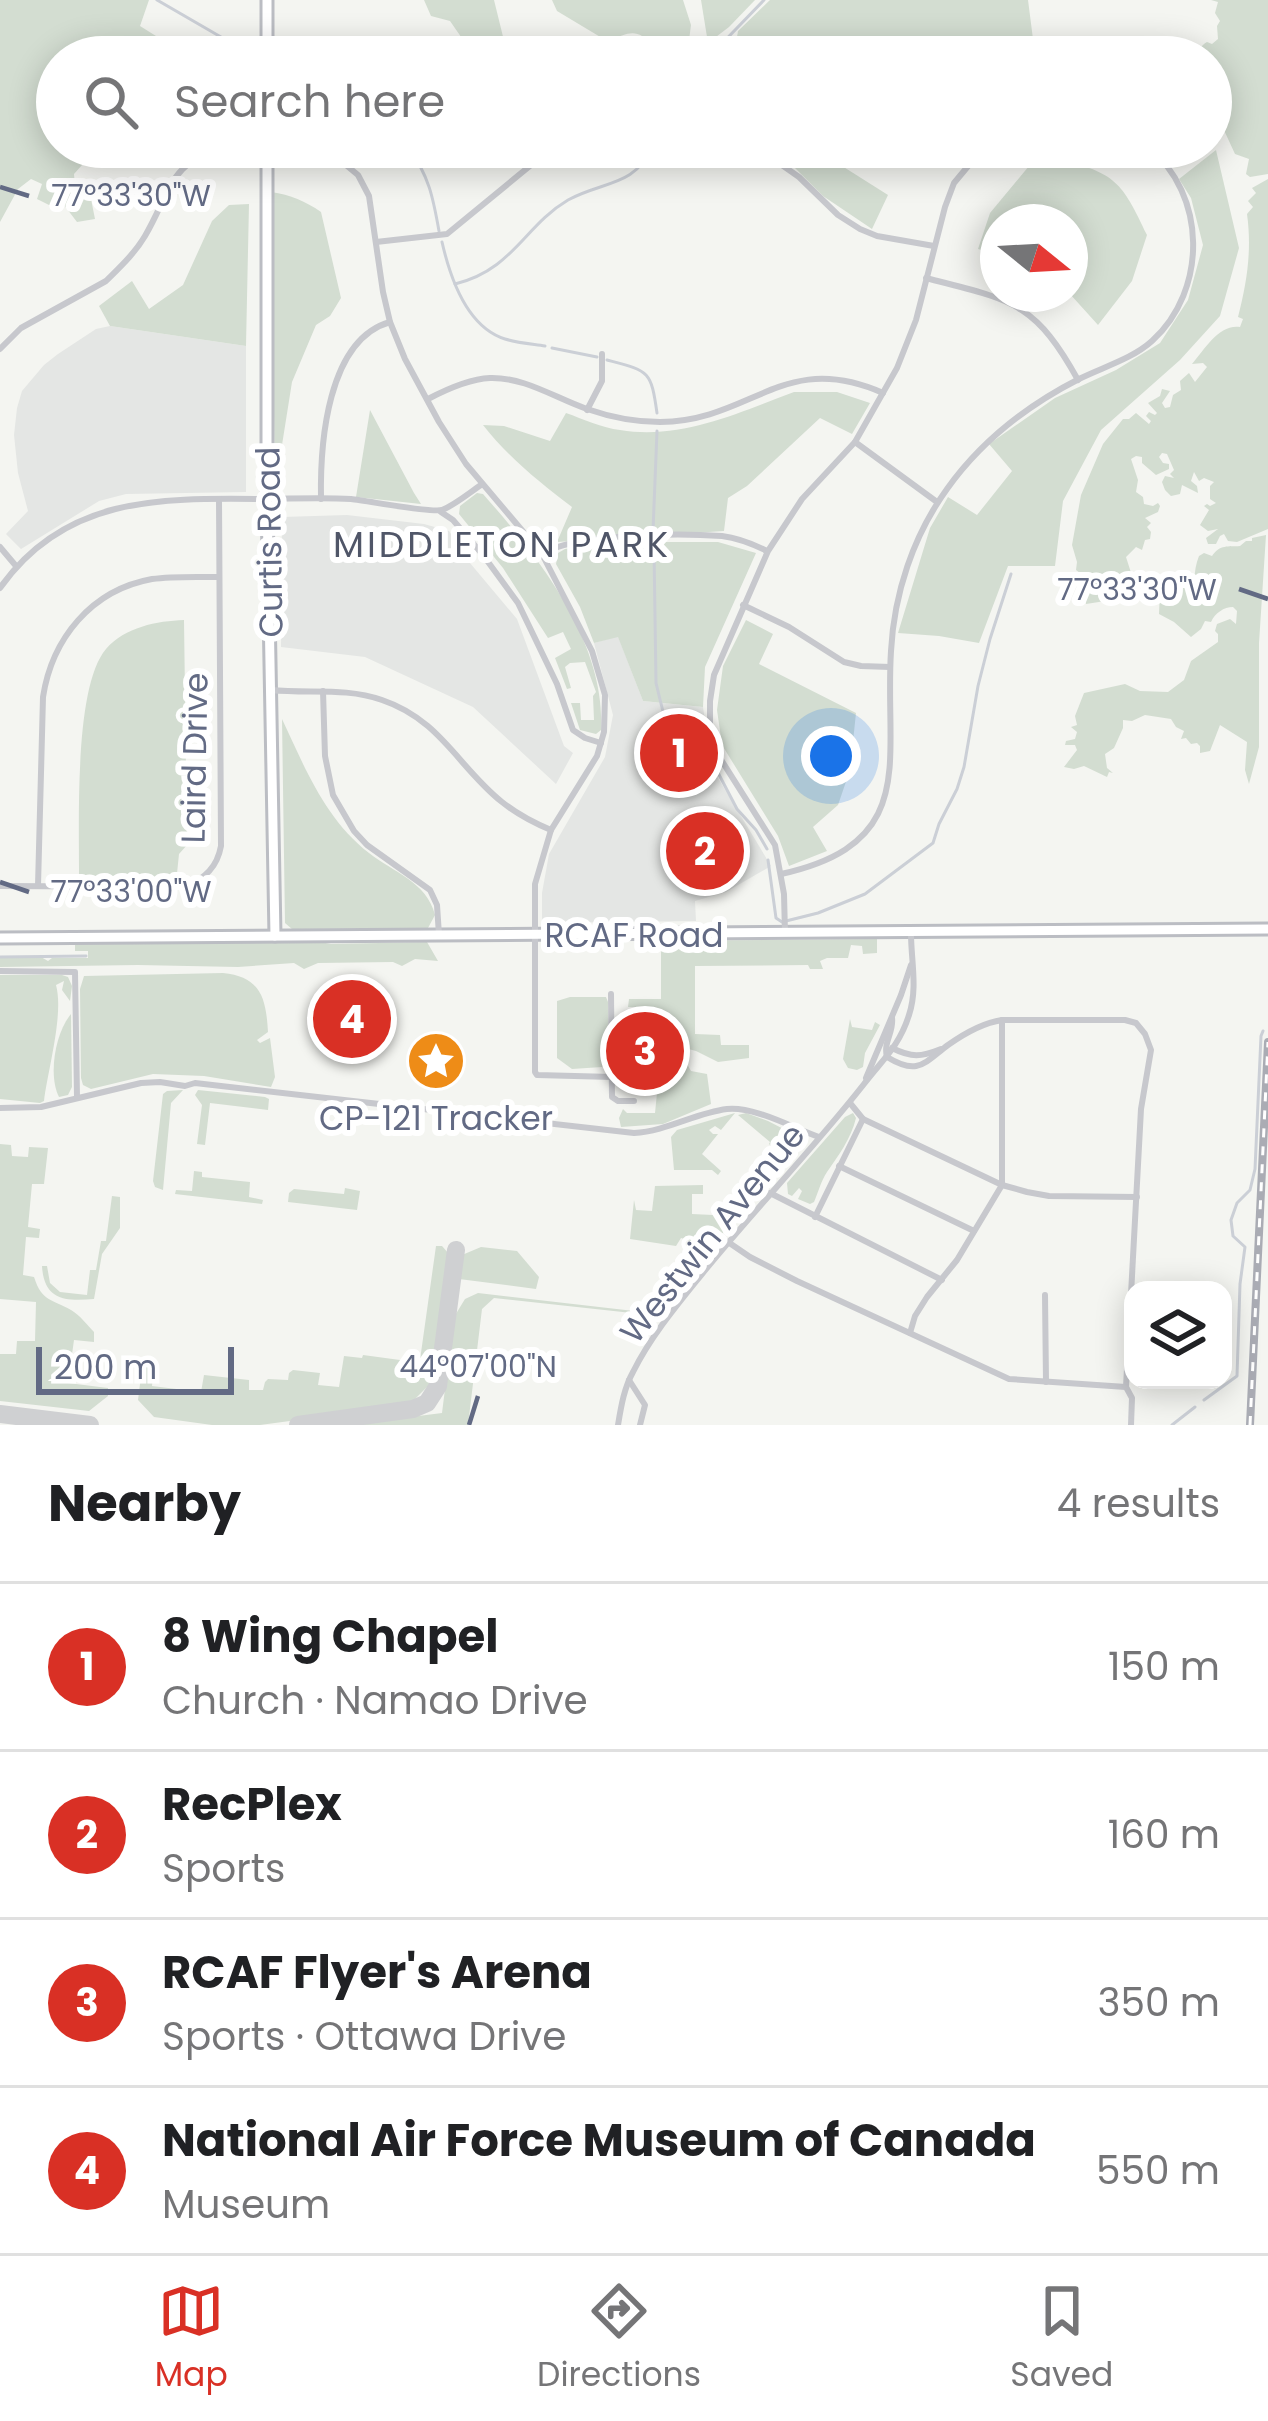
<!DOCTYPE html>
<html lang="en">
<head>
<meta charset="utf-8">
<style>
  body { margin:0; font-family:Poppins,sans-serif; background:#f6f6f6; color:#202124 }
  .controls { position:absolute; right:36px; bottom:36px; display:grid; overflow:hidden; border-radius:24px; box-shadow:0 6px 30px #0003 }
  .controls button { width:108px; height:108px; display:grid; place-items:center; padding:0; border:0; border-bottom:3px solid #e0e0e0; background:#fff; color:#202124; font:60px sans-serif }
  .compass { position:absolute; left:980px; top:204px; width:108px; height:108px; border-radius:50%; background:#fff; box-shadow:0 6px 30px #0003; rotate:108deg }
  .scale { position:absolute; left:36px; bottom:30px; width:198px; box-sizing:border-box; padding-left:12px; border:6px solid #626a84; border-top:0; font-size:33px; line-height:42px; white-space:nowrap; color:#626a84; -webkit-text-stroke:9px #fff; paint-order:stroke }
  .you { position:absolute; left:831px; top:756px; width:42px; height:42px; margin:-30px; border:9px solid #fff; border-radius:50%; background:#1a73e8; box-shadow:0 0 0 18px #1a73e833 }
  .badge { display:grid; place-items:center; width:78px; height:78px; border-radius:50%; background:#d93025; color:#fff; font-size:39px; font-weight:700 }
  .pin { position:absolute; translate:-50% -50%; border:6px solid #fff; box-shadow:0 3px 12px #0006 }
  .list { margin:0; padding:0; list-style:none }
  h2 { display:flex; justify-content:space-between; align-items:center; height:156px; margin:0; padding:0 48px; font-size:51px }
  h2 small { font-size:39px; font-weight:400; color:#757577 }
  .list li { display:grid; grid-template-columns:78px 1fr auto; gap:36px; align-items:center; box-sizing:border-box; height:168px; padding:0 48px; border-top:3px solid #e0e0e0 }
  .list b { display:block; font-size:45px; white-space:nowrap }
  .list p { margin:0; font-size:39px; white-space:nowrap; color:#757577 }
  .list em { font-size:39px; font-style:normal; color:#757577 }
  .icon { flex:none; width:66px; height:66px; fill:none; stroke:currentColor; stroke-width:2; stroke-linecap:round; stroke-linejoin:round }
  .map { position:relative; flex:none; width:1268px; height:1425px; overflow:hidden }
  .search { position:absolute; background:#fff; box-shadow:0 6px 30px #0003; left:36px; right:36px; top:36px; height:132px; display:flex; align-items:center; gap:30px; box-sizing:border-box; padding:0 42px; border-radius:66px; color:#757577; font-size:45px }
  .sheet { height:828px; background:#fff }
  nav { display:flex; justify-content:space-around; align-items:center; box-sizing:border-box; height:168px; border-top:3px solid #e0e0e0; background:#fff; font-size:33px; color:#757577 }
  nav a { display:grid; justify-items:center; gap:6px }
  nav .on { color:#d93025 }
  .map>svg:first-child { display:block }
  .built { fill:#e4e6e4 }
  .green { fill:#d3ddd1 }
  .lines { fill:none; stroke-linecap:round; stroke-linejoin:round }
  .stream { stroke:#cbcfd6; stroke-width:3 }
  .taxiway { stroke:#cfd0d2; stroke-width:18 }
  .secondary-casing { stroke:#bbbdc3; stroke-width:15 }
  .street { stroke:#c7c8cd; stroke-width:6 }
  .secondary { stroke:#fff; stroke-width:9 }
  .rail-casing { stroke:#aaacb4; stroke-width:8 }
  .rail { stroke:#fff; stroke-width:3; stroke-dasharray:9; stroke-linecap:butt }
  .ticks { fill:none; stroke:#626a84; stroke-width:4.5 }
  .labels { text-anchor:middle; stroke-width:12; stroke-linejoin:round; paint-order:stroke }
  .street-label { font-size:33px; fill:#626a84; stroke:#fff }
  .poi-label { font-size:33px; fill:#626a84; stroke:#fff }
  .neighbourhood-label { font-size:36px; letter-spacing:3px; fill:#505668; stroke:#fff }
  .ticks-label { font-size:30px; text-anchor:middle; fill:#626a84; stroke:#fff; stroke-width:12; stroke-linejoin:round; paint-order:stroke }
</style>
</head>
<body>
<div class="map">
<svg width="1268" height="1425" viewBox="0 0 1268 1425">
  <rect width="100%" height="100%" fill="#f4f5f1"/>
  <!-- built -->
  <g class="built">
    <polygon points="110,326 246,346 246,492 126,494 99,501 21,549 6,534 28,511 18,473 14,435 17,408 22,391 44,365 58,354 96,329"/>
    <polygon points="347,515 424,524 449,531 470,563 517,619 564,746 573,753 556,784 473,707 365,657 281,647 282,517"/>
    <polygon points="618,636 643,701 703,707 712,768 771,866 726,892 695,901 696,921 542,923 542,893 549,854 605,757 613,715 594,643"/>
  </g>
  <!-- green -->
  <g class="green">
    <polygon points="0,0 149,0 140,26 172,46 157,57 57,57 57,147 98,147 74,174 75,186 90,194 95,219 77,222 64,205 49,205 37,199 42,184 31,179 18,189 0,222"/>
    <polygon points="424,0 494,0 508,57 475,57 450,21 431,16"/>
    <path d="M552 0H683L691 25 688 48 674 43 655 46C635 28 632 32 607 41L557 11Z"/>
    <polygon points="701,0 755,0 729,27 708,43"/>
    <polygon points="770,0 1028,0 1033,39 1016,53 996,57 725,57 734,55 738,31"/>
    <path d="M1211 0H1268V174L1250 177 1246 174 1249 159 1235 154 1211 102V57H1199C1199 50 1201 45 1207 42L1212 44 1218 39 1217 26 1220 21 1215 13 1218 2Z"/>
    <polygon points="770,147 812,147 888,195 872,229 823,196 777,150"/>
    <polygon points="1216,150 1239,248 1220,316 1180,360 1101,430 1063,501 1055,566 1008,566 979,643 939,636 898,633 930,528 948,497 977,515 1012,471 989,444 1055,398 1116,370 1160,343 1188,300 1203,245 1191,198 1179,179"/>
    <path d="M1058 159C1116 173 1122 182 1147 235L1132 281 1098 325 1070 294V222H998V255L978 249 990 213 1029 166Z"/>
    <path d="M1268 179V529L1237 542 1228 541 1224 534 1220 536 1216 544H1208L1206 538 1218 529 1208 531 1200 525 1209 510 1204 506 1207 504 1210 506 1216 503 1210 499V486L1214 482 1204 478 1199 481 1194 472 1191 481 1197 486 1198 493 1182 485 1180 494 1171 496 1165 490 1162 482 1165 476 1174 478 1170 474 1174 470 1167 454 1162 453 1159 457 1163 463 1169 464V469L1156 475 1142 463V457L1136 456 1131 459 1138 480 1136 492 1143 497 1144 504 1153 506 1158 503 1160 506 1158 512 1145 518 1151 523 1147 527 1151 532 1150 539 1145 540 1142 550 1136 547 1126 557 1133 579 1131 597 1086 604 1085 588 1088 583 1082 580 1080 573 1076 570 1077 562 1072 545 1081 495 1103 444 1123 419H1129L1136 413 1149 424 1151 421 1146 416 1149 412 1155 415 1157 413 1148 403 1160 396 1162 389 1170 391 1162 403 1165 408 1170 407 1173 395 1181 390 1180 381 1189 373 1195 382 1207 367 1203 363 1192 364C1205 349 1219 324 1240 327L1243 319 1238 317C1247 282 1252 250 1247 214L1253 207 1248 201 1256 193 1252 188Z"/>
    <path d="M271 192C291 195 305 201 321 212L341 298 330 316 316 325 292 382 275 489Z"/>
    <polygon points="249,204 246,346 110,326 99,306 132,281 149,309 183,285 212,221 229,205"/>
    <path d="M794 392H837L870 403 852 434 820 418 747 486 728 498 724 531 557 542 572 507C539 482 509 458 483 425L504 426 550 441 566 413C583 419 602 428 620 430 681 440 738 413 794 392Z"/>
    <polygon points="370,410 414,493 421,504 356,497"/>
    <path d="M477 493 483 494C538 556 606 642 601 730L596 734 580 730 571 703H580L581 720H594L593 696 596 692 585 662 570 663 565 667 571 688 567 689 555 658 571 649 563 632 548 638 503 568 459 514 460 506Z"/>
    <path d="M1266 535 1259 643V747L1249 784 1245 770 1247 742 1220 725 1210 751 1200 753V746L1197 743 1191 744 1186 738 1181 739 1184 731 1176 727 1171 719 1145 715 1132 721 1123 720V728L1114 748 1105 754 1107 768 1113 773 1109 772 1107 777 1084 766 1074 769 1064 767 1077 750 1075 745H1065L1066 741 1075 739 1077 732 1071 727 1077 725 1075 716 1084 693 1125 684 1140 691 1168 692 1184 680 1191 661 1218 642V634L1215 631 1217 624 1230 619 1236 624 1237 611 1233 607C1224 607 1215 613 1211 622L1205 621 1201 629 1191 637 1174 622 1159 614 1160 590 1167 584 1180 580C1183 589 1193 593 1201 590L1195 585C1194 576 1195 566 1199 556L1204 553 1212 556C1220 544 1228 547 1240 546L1246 541H1252V538Z"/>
    <polygon points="603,542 718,542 756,553 705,667 703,707 643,701 618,637 594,643 580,607 556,564 558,553 565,549"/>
    <path d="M184 620 187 845 179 854 175 893 79 892C80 837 72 689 106 649 125 627 157 621 184 620Z"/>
    <polygon points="746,620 773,634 759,664 856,713 850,770 838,805 813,827 827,851 789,866 778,836 722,745 717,710 723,666"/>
    <path d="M282 719C305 768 325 819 369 853 393 872 427 882 435 915L428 928 292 929 285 923Z"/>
    <polygon points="877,939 877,953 863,954 862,946 851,945 848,958 827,958 820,961 823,969 810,969 808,965 695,966 695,1034 720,1035 721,1045 749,1045 749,1058 718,1062 696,1051 677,1046 675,1062 686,1062 691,1071 707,1074 711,1104 663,1124 621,1127 619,1118 623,1109 627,1113 655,1113 657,1093 664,1091 666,1084 666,1017 656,1017 655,1007 628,1007 629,999 661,999 661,948 648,947 650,941"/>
    <polygon points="320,942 331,944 427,942 438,961 415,959 402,966 393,962 318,963 304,969 294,963 238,967 138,965 0,967 0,958 41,957 48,961 52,958 88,958 88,951 75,951 75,944"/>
    <path d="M223 973C261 977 266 998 268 1032L257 1040 260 1043 270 1038 275 1077 271 1087 204 1076 153 1074 91 1089 83 1085 81 1078 80 989 84 976Z"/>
    <path d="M0 975H62L68 977 72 986 70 1001 62 990 64 981 56 985C64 1014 48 1069 44 1101L40 1103 0 1099Z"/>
    <polygon points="570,997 606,997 608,1002 609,1060 602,1067 572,1069 557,1058 557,1001"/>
    <path d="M71 1014 72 1087 68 1095 59 1097C48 1076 55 1033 71 1014Z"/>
    <polygon points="850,1019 852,1027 872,1030 875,1022 880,1025 865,1053 863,1067 857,1070 848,1068 843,1059"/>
    <polygon points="183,1090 171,1103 163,1190 155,1187 153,1181 163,1094 167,1091"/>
    <polygon points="198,1090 265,1097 269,1099 268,1110 210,1103 205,1145 197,1144 202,1105 195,1095"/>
    <polygon points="735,1113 721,1130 715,1126 709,1130 713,1134 718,1134 702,1154 721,1171 718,1175 712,1170 674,1170 671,1137 677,1130"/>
    <polygon points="746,1113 768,1121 799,1137 800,1142 772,1173 767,1171 780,1154 769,1144 770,1142 738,1115"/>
    <path d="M853 1113 856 1118C851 1139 838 1156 827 1172 821 1181 818 1193 814 1202L810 1204 798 1199 802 1191 799 1188 792 1196 788 1194 787 1183 845 1117Z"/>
    <path d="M0 1144 11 1145 12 1156 28 1157 29 1147 48 1148 44 1184H32L28 1227 40 1229 39 1238 26 1237 23 1275 34 1277C42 1302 52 1299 71 1310 80 1315 88 1326 94 1332V1342L74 1340 68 1383 108 1388V1396L89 1411 0 1401V1354H16L17 1341H35L36 1302 0 1299Z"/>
    <polygon points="194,1171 202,1172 202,1177 250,1182 249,1197 263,1200 262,1204 175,1194 176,1190 192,1191"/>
    <polygon points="703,1185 703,1194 692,1194 692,1214 713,1215 718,1210 729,1213 732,1202 741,1211 721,1235 690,1248 691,1241 681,1238 676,1246 630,1239 634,1200 636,1210 652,1211 655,1186"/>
    <polygon points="345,1188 360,1191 357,1210 288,1202 289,1193 294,1189 344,1194"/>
    <path d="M112 1196 120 1197V1228L102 1254 94 1299C68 1301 44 1302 42 1266H47L50 1283 60 1292 87 1295 90 1270H96L101 1241H106Z"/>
    <polygon points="436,1246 442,1246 449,1254 433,1381 409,1405 260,1425 212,1425 154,1417 138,1400 143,1360 154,1363 152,1386 201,1392 204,1375 249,1380 249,1390 263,1390 265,1382 268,1379 288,1380 289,1373 293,1370 320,1373 318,1385 339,1387 344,1356 362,1358 363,1355 400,1360 400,1372 410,1372 419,1367"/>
    <polygon points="481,1247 517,1251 539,1277 536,1289 459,1279 462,1255"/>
    <polygon points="478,1293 660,1314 659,1321 656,1322 641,1314 494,1298 482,1309 468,1425 348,1425 442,1413 454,1317 465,1299"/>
  </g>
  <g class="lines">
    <!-- stream -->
    <g class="stream">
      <polyline points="157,0 252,55 262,57"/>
      <polyline points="709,57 764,0"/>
      <path d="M408 147C429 176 433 197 439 231"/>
      <path d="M442 242C450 277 467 327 505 339 518 343 532 344 545 346"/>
      <path d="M455 284C513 270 524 226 568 200 602 181 635 187 652 147"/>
      <polyline points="552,348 597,357"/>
      <path d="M607 360C649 371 651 370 657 413"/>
      <polyline points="653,531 657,431"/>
      <polyline points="654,550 656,683 666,724 696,735 711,757"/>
      <polyline points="715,767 737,809 756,830 767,849"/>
      <polyline points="768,860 776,918 782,922 818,913 865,894 933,843 939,824 957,789 964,767 978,686 990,639 1011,574"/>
      <polyline points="0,957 86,956"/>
      <polyline points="1204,1400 1237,1376 1240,1284 1245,1247 1233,1236 1231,1220 1237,1203 1250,1190 1255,1169 1261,1036 1263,1031"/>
      <polyline points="1172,1425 1195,1407"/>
    </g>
    <!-- taxiway -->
    <g class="taxiway">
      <polyline points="0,1414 90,1425"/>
      <polyline points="298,1425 413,1409 427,1403 438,1386 456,1250"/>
    </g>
    <!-- secondary casing -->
    <g class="secondary-casing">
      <g id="secondary">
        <polyline points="267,57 267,0"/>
        <polyline points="267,147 267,499 275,936"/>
        <polyline points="0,938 1268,929"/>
      </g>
    </g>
    <!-- street -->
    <g class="street">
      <polyline points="303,147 325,151 340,160 358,175 369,196 383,292 390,322 405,359 439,422 466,464 542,554 592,651 605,695 604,732 597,756 551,830 535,884 535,1072 537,1075 612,1077"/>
      <polyline points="756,147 799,177 838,215 860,229 877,236 934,246"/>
      <polyline points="376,242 447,234 553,147"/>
      <path d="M926 278C1010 300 1034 300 1078 380"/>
      <path d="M0 349 21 328 106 281C120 267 135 253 145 236 172 190 168 161 228 147"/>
      <path d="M428 399C447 389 469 379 490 378 525 377 555 398 587 409 610 417 636 422 660 422 753 421 783 349 883 393"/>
      <polyline points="587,410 602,381 602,354"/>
      <polyline points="855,442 937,502"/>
      <path d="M321 499C320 444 327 340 390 322"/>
      <polyline points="441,512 453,520 483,555 518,603 557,684 573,730 585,738 601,743"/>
      <polyline points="0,547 16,566"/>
      <path d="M542 554C575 533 682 533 722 536 738 538 753 544 767 551"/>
      <path d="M0 588C64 497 158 498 258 499 289 499 320 497 351 499 369 501 430 513 442 510 455 505 469 493 481 485"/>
      <polyline points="743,605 789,627 844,662 861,666 890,667"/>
      <path d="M271 690C309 694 345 687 382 700 441 720 458 767 502 802 517 814 534 823 551 830"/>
      <polyline points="323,691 325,756 333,795 354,831 367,845 430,890 437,905 439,935"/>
      <path d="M781 874C921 843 884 760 891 651 894 594 913 536 947 489 982 440 1026 406 1079 379 1103 367 1132 359 1152 341 1208 290 1207 194 1148 147"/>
      <path d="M0 886 187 887C205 877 217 868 221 846L219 499"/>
      <path d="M38 886 43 697C52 639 91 590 152 579 173 576 196 577 219 577"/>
      <polyline points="785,933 784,894 775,845 720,758 710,727 710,701 714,675 768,551 802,499 855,442 897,368 916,320 945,207 954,183 984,147"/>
      <polyline points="0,971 75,972 77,1097"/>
      <polyline points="611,994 612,1097 618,1101 634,1101"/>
      <path d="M892 1018C894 1032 883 1042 887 1057 918 1076 924 1063 948 1045 965 1033 982 1023 1002 1020H1125L1136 1023 1145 1034 1151 1050 1141 1109 1126 1387 1132 1398 1131 1425"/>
      <path d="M892 1048C912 1058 921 1057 941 1049"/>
      <polyline points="866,1078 901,995 911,965"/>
      <polyline points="850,1103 863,1119 1002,1185 1027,1192 1049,1196 1137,1197"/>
      <path d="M0 1108 41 1107 141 1083 160 1082 185 1086 195 1083 634 1133C667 1131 695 1113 727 1109 754 1106 793 1128 819 1137"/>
      <polyline points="839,1166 974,1231"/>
      <polyline points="770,1193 942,1280"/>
      <polyline points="815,1217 863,1119"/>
      <polyline points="728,1242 750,1257 797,1281 1009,1379 1126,1387"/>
      <polyline points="1045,1295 1046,1382"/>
      <polyline points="910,1333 915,1316 927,1297 957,1260 1002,1185 1002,1020"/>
      <polyline points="629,1380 645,1405 640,1425"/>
      <path d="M618 1425C621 1407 624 1388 633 1372 651 1336 677 1305 702 1274 755 1209 813 1149 864 1084 882 1060 899 1047 909 1015 918 988 911 961 911 933"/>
    </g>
    <!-- secondary -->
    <use href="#secondary" class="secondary"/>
    <!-- rail casing -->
    <g class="rail-casing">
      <polyline id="rail" points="1250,1425 1268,1042"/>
    </g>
    <!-- rail -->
    <use href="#rail" class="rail"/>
  </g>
  <!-- ticks -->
  <path class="ticks" d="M0 187 29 196M1239 589 1268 599M0 882 29 892M469 1425 478 1396"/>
  <!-- icons -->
  <defs>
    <g id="sight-disc" transform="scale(3)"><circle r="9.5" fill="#ee8c17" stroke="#fff"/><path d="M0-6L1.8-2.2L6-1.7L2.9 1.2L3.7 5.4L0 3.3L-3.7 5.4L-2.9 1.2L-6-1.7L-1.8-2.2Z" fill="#fff"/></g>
  </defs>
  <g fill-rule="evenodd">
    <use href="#sight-disc" x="436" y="1061"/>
  </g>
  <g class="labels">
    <!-- street labels -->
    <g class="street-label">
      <text transform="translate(269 542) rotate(-91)" y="12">Curtis Road</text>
      <text transform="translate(194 758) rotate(-89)" y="12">Laird Drive</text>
      <text x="634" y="947">RCAF Road</text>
      <text transform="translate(712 1233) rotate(-51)" y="12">Westwin Avenue</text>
    </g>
    <!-- poi labels -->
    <g class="poi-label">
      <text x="436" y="1130">CP-121 Tracker</text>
    </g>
    <!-- neighbourhood labels -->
    <g class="neighbourhood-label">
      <text x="502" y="557">MIDDLETON PARK</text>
    </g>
  </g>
  <g class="ticks-label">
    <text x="131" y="206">77°33'30"W</text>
    <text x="1137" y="600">77°33'30"W</text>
    <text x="131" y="902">77°33'00"W</text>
    <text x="478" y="1377">44°07'00"N</text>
  </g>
</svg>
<div class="controls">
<button><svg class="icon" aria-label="layers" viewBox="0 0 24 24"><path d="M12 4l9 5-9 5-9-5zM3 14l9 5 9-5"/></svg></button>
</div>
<svg class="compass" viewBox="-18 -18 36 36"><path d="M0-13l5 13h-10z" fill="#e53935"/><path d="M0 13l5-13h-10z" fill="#757577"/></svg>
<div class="scale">200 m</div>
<div class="you"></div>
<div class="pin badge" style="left:679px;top:753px">1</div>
<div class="pin badge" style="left:705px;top:851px">2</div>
<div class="pin badge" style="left:645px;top:1051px">3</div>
<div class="pin badge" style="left:352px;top:1019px">4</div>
<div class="search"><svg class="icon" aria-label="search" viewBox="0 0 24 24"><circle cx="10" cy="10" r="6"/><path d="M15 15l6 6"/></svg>Search here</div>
</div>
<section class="sheet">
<h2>Nearby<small>4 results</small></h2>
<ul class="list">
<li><span class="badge">1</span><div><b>8 Wing Chapel</b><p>Church · Namao Drive</p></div><em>150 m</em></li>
<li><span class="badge">2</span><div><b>RecPlex</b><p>Sports</p></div><em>160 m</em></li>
<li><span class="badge">3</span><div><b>RCAF Flyer's Arena</b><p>Sports · Ottawa Drive</p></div><em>350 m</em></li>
<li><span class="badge">4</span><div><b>National Air Force Museum of Canada</b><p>Museum</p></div><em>550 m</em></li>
</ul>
</section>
<nav>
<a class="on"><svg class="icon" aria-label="map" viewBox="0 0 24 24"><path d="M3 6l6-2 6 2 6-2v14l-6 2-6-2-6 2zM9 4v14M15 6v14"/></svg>Map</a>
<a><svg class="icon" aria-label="directions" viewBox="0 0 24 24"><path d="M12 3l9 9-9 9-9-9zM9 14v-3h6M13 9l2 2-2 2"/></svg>Directions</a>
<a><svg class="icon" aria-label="saved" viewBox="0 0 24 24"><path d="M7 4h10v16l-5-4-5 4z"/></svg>Saved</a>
</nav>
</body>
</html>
